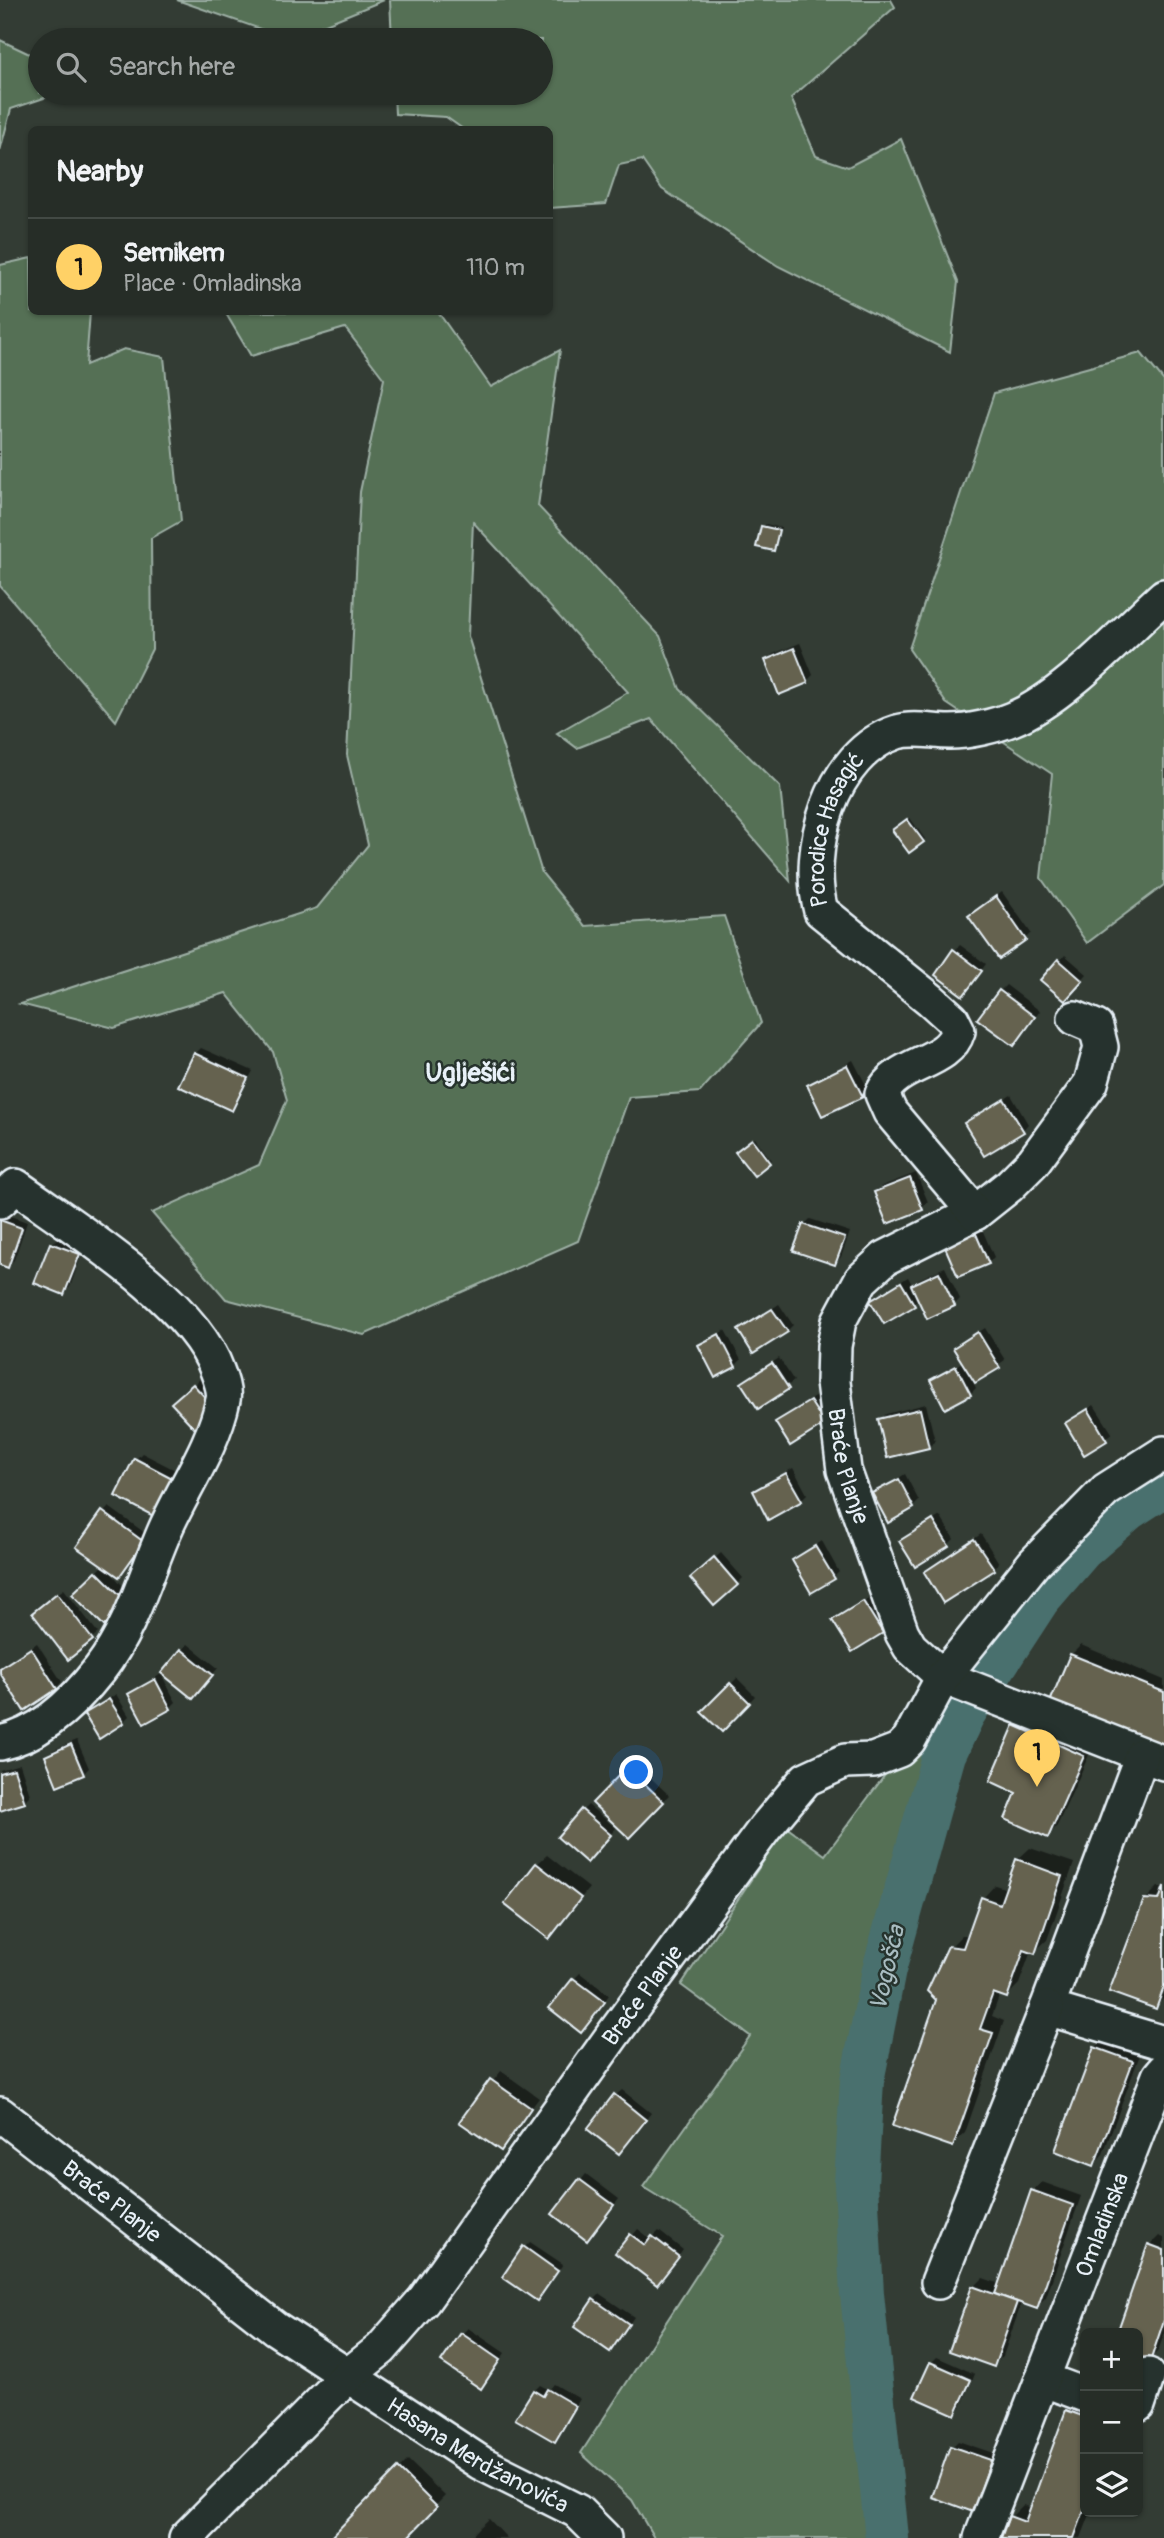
<!DOCTYPE html>
<html lang="en">
<head>
<meta charset="utf-8">
<style>
  body { margin:0; font-family:Pangolin,sans-serif; background:#2e352f; color:#f1f3f6 }
  .controls { position:absolute; right:21px; bottom:21px; display:grid; overflow:hidden; border-radius:10px; box-shadow:0 2px 5px #0004 }
  .controls button { width:63px; height:63px; display:grid; place-items:center; padding:0; border:0; border-bottom:2px solid #424944; background:#262d27; color:#f1f3f6; font:35px sans-serif }
  .you { position:absolute; left:637px; top:1773px; width:24px; height:24px; margin:-18px; border:5px solid #fff; border-radius:50%; background:#1a73e8; box-shadow:0 0 0 10px #1a73e833 }
  .badge { display:grid; place-items:center; width:46px; height:46px; border-radius:50%; background:#ffd166; color:#111; font-size:23px; font-weight:700 }
  .pin { position:absolute; translate:-50% -58px; filter:drop-shadow(0 2px 4px #0008) }
  .pin::after { content:''; position:absolute; top:37px; width:24px; height:21px; background:inherit; clip-path:polygon(0 0,100% 0,50% 100%) }
  .list { margin:0; padding:0; list-style:none }
  h2 { display:flex; justify-content:space-between; align-items:center; height:91px; margin:0; padding:0 28px; font-size:30px }
  h2 small { font-size:23px; font-weight:400; color:#a4a8a7 }
  .list li { display:grid; grid-template-columns:46px 1fr auto; gap:21px; align-items:center; box-sizing:border-box; height:98px; padding:0 28px; border-top:2px solid #424944 }
  .list b { display:block; font-size:26px; white-space:nowrap }
  .list p { margin:0; font-size:23px; white-space:nowrap; color:#a4a8a7 }
  .list em { font-size:23px; font-style:normal; color:#a4a8a7 }
  .icon { flex:none; width:38px; height:38px; fill:none; stroke:currentColor; stroke-width:2; stroke-linecap:round; stroke-linejoin:round }
  .map { position:relative; flex:none; width:1164px; height:2538px; overflow:hidden }
  .search { position:absolute; background:#262d27; box-shadow:0 2px 5px #0004; left:28px; top:28px; width:525px; height:77px; display:flex; align-items:center; gap:18px; box-sizing:border-box; padding:0 24px; border-radius:38px; color:#a4a8a7; font-size:26px }
  .panel { position:absolute; background:#262d27; box-shadow:0 2px 5px #0004; left:28px; top:126px; width:525px; height:189px; border-radius:10px }
  .map>svg:first-child { display:block }
  .green { fill:#556f55; stroke:#9eb0a6; stroke-width:2 }
  .shadow { fill:#0007 }
  .lines { fill:none; stroke-linecap:round; stroke-linejoin:round }
  .river { stroke:#4a6f6e; stroke-width:44 }
  .building { fill:#65624f; stroke:#e8f1f8; stroke-width:2 }
  .minor-casing { stroke:#e8f1f8; stroke-width:38 }
  .minor { stroke:#26332d; stroke-width:33 }
  .labels { text-anchor:middle; stroke-width:5; stroke-linejoin:round; paint-order:stroke }
  .street-label { font-size:23px; fill:#e8f1f8; stroke:#26332d }
  .water-label { font-size:24px; font-style:italic; fill:#a9bdc1; stroke:#26332d }
  .quarter-label { font-size:26px; font-weight:bold; fill:#e8f1f8; stroke:#26332d }
</style>
</head>
<body>
<div class="map">
<svg width="1164" height="2538" viewBox="0 0 1164 2538">
  <rect width="100%" height="100%" fill="#333c34"/>
  <filter id="ink" filterUnits="userSpaceOnUse"><feTurbulence type="fractalNoise" baseFrequency=".0143" numOctaves="2"/><feDisplacementMap in="SourceGraphic" scale="14" xChannelSelector="R" yChannelSelector="G"/><feConvolveMatrix kernelMatrix="1 2 1 2 8 2 1 2 1" color-interpolation-filters="sRGB"/></filter>
  <g filter="url(#ink)">
    <!-- green -->
    <g class="green">
      <polygon points="177,0 384,0 289,39"/>
      <polygon points="390,0 891,0 895,7 791,98 816,156 848,167 901,139 958,282 950,352 778,266 662,189 642,160 619,165 606,204 550,208 550,130 463,129 446,117 395,114 394,93 541,93 541,40 392,40"/>
      <polygon points="0,40 40,59 40,93 59,93 11,109 0,151"/>
      <polygon points="31,258 32,312 90,312 86,365 124,349 164,357 181,521 151,538 152,649 116,721 0,586 0,265"/>
      <polygon points="225,312 438,312 491,387 560,350 538,506 660,636 680,689 780,787 790,881 651,719 577,748 557,733 628,692 473,522 468,636 542,873 585,926 724,916 761,1023 700,1092 629,1097 578,1241 364,1335 226,1299 152,1213 259,1165 287,1100 273,1052 226,993 114,1028 20,1004 317,908 368,845 347,755 360,492 384,379 345,328 251,356"/>
      <polygon points="1141,353 1164,381 1164,885 1087,943 1041,878 1052,774 946,703 909,649 994,393"/>
      <polygon points="1147,1462 1163,1486 1127,1510 1082,1548 1038,1599 963,1714 944,1754 884,1970 862,2081 856,2184 862,2294 887,2538 654,2538 632,2500 581,2453 722,2236 643,2187 750,2036 681,1985 786,1827 825,1855 885,1775 943,1677"/>
    </g>
    <!-- shadow -->
    <g class="shadow">
      <polygon points="766,524 781,528 773,549 763,527"/>
      <polygon points="800,643 813,675 807,681 780,693 767,660 773,654"/>
      <polygon points="910,818 925,839 922,841 897,828"/>
      <polygon points="1002,892 1031,933 1025,939 970,916"/>
      <polygon points="960,945 986,964 969,987 954,951"/>
      <polygon points="1065,955 1087,974 1070,993 1043,980"/>
      <polygon points="1006,985 1040,1011 1019,1038 1000,991"/>
      <polygon points="201,1048 253,1071 232,1109 195,1054"/>
      <polygon points="853,1060 868,1089 862,1095 809,1085"/>
      <polygon points="1011,1095 1028,1124 1023,1130 966,1124"/>
      <polygon points="755,1138 771,1160 769,1162 740,1149"/>
      <polygon points="916,1173 928,1202 922,1208 876,1192 882,1186"/>
      <polygon points="5,1214 27,1222 14,1260 8,1266 0,1263 0,1218"/>
      <polygon points="810,1219 850,1232 841,1257 835,1263 804,1225"/>
      <polygon points="979,1222 994,1257 988,1263 944,1241"/>
      <polygon points="58,1238 84,1248 70,1287 64,1293 52,1244"/>
      <polygon points="945,1267 960,1299 954,1305 920,1299 885,1321 873,1301 879,1295 908,1277 913,1286 919,1279"/>
      <polygon points="779,1304 793,1325 787,1331 740,1331"/>
      <polygon points="985,1328 1005,1360 973,1382 976,1388 970,1394 946,1407 932,1380 964,1361 956,1348"/>
      <polygon points="725,1330 741,1360 735,1366 700,1346"/>
      <polygon points="779,1358 794,1381 759,1406 744,1383"/>
      <polygon points="200,1379 224,1406 174,1403"/>
      <polygon points="816,1396 830,1417 777,1423 783,1417"/>
      <polygon points="926,1404 935,1441 929,1447 880,1420 886,1414"/>
      <polygon points="1094,1405 1112,1433 1085,1452 1067,1424"/>
      <polygon points="142,1453 183,1474 159,1516 136,1459"/>
      <polygon points="793,1468 807,1494 801,1500 755,1491"/>
      <polygon points="905,1474 919,1501 913,1507 874,1494"/>
      <polygon points="109,1507 148,1535 124,1569 103,1513"/>
      <polygon points="940,1516 954,1539 948,1545 902,1541"/>
      <polygon points="981,1534 999,1563 993,1569 926,1572"/>
      <polygon points="822,1541 839,1572 833,1578 794,1560"/>
      <polygon points="721,1553 743,1578 737,1584 698,1572"/>
      <polygon points="104,1565 132,1596 104,1623 75,1594"/>
      <polygon points="64,1589 98,1633 68,1658 40,1607"/>
      <polygon points="870,1597 888,1626 882,1632 835,1621"/>
      <polygon points="37,1643 62,1682 56,1688 0,1670"/>
      <polygon points="188,1644 218,1668 199,1691 164,1672"/>
      <polygon points="1081,1645 1164,1680 1164,1746 1052,1701 1071,1655"/>
      <polygon points="161,1674 176,1702 170,1708 130,1695"/>
      <polygon points="737,1678 755,1696 722,1730 703,1712"/>
      <polygon points="116,1694 129,1716 123,1722 86,1715"/>
      <polygon points="1025,1716 1093,1746 1057,1826 1048,1836 1019,1792 1016,1726"/>
      <polygon points="77,1740 89,1768 83,1774 47,1756 53,1750"/>
      <polygon points="634,1762 669,1795 629,1836 595,1803"/>
      <polygon points="20,1764 30,1795 24,1801 0,1809 0,1770"/>
      <polygon points="588,1805 616,1828 593,1855 583,1810"/>
      <polygon points="1030,1848 1074,1863 1047,1940 1034,1952 1031,1951 1019,1984 1007,1996 1000,1994 992,2016 1004,2021 965,2133 952,2145 938,1999 949,1948 962,1935 970,1935 983,1898 995,1885 1007,1889 1017,1860"/>
      <polygon points="547,1855 589,1888 549,1937 537,1864"/>
      <polygon points="1158,1887 1164,1887 1164,1998 1155,2007 1145,1900"/>
      <polygon points="580,1973 609,1995 587,2025 574,1979"/>
      <polygon points="1105,2039 1141,2052 1103,2154 1094,2164 1095,2048"/>
      <polygon points="501,2071 539,2098 500,2149 462,2121"/>
      <polygon points="622,2090 651,2113 625,2146 616,2095"/>
      <polygon points="586,2174 619,2199 593,2233 554,2214"/>
      <polygon points="1042,2182 1081,2196 1046,2297 1036,2307 1022,2302 1003,2356 993,2365 974,2287 983,2278 1000,2284 1032,2191"/>
      <polygon points="638,2229 651,2239 659,2231 683,2250 663,2277 618,2253"/>
      <polygon points="1159,2236 1164,2238 1164,2335 1158,2351 1149,2360 1138,2356 1138,2333 1119,2333 1150,2245"/>
      <polygon points="530,2242 563,2264 543,2293 524,2248"/>
      <polygon points="600,2294 634,2317 615,2344 594,2300"/>
      <polygon points="468,2328 505,2353 486,2381 462,2334"/>
      <polygon points="937,2357 975,2374 961,2407 955,2413 931,2363"/>
      <polygon points="554,2384 580,2399 555,2440 534,2391 540,2385 549,2390"/>
      <polygon points="1080,2399 1085,2401 1085,2512 1091,2512 1081,2538 1003,2538 1011,2517 1023,2505 1032,2508 1068,2411"/>
      <polygon points="958,2441 996,2454 978,2504 972,2510 952,2447"/>
      <polygon points="408,2460 445,2496 404,2538 332,2538"/>
      <polygon points="489,2519 507,2538 470,2538 479,2528"/>
    </g>
    <g class="lines">
      <!-- river -->
      <polyline class="river" points="887,2538 862,2294 856,2184 862,2081 884,1970 944,1754 963,1714 1038,1599 1082,1548 1127,1509 1164,1485"/>
    </g>
    <!-- building -->
    <g class="building">
      <polygon points="761,526 779,530 774,551 756,547"/>
      <polygon points="794,648 808,683 779,695 765,660"/>
      <polygon points="907,819 924,842 909,853 892,830"/>
      <polygon points="996,896 1026,940 999,959 968,916"/>
      <polygon points="953,949 982,971 963,996 935,975"/>
      <polygon points="1058,959 1083,981 1065,1001 1040,980"/>
      <polygon points="999,990 1035,1017 1014,1046 977,1019"/>
      <polygon points="194,1053 248,1078 232,1111 178,1086"/>
      <polygon points="847,1065 863,1097 822,1116 807,1085"/>
      <polygon points="1004,1099 1024,1132 984,1156 964,1123"/>
      <polygon points="752,1139 770,1163 754,1176 735,1152"/>
      <polygon points="910,1178 923,1210 887,1224 874,1192"/>
      <polygon points="0,1220 22,1228 8,1268 0,1265"/>
      <polygon points="803,1224 845,1238 835,1265 793,1251"/>
      <polygon points="973,1227 989,1264 958,1277 942,1240"/>
      <polygon points="50,1243 80,1254 64,1295 34,1283"/>
      <polygon points="939,1272 955,1306 927,1319 911,1285"/>
      <polygon points="901,1282 915,1306 884,1324 870,1301"/>
      <polygon points="772,1309 788,1332 753,1354 738,1330"/>
      <polygon points="978,1332 1000,1368 975,1383 953,1348"/>
      <polygon points="719,1334 736,1367 715,1378 698,1345"/>
      <polygon points="772,1363 789,1389 758,1409 741,1383"/>
      <polygon points="956,1366 971,1395 945,1409 930,1380"/>
      <polygon points="193,1384 219,1413 198,1432 171,1403"/>
      <polygon points="810,1401 825,1424 790,1446 775,1422"/>
      <polygon points="920,1409 929,1448 887,1458 878,1419"/>
      <polygon points="1088,1409 1107,1441 1084,1455 1065,1423"/>
      <polygon points="134,1458 178,1481 159,1519 115,1496"/>
      <polygon points="786,1473 802,1501 768,1520 753,1491"/>
      <polygon points="899,1479 914,1508 888,1523 872,1493"/>
      <polygon points="102,1511 144,1542 119,1577 76,1547"/>
      <polygon points="933,1520 949,1546 915,1567 899,1541"/>
      <polygon points="974,1539 995,1570 943,1603 924,1572"/>
      <polygon points="815,1546 835,1579 811,1593 792,1560"/>
      <polygon points="714,1557 738,1585 714,1606 690,1578"/>
      <polygon points="96,1571 128,1603 104,1626 72,1594"/>
      <polygon points="57,1593 93,1640 68,1660 32,1613"/>
      <polygon points="863,1601 883,1633 852,1652 832,1620"/>
      <polygon points="31,1648 57,1689 24,1711 0,1673 0,1668"/>
      <polygon points="181,1649 213,1675 193,1699 161,1673"/>
      <polygon points="1070,1654 1164,1692 1164,1748 1050,1702"/>
      <polygon points="155,1679 171,1709 144,1724 128,1694"/>
      <polygon points="730,1683 750,1703 722,1732 701,1712"/>
      <polygon points="109,1699 124,1723 99,1739 84,1714"/>
      <polygon points="1014,1725 1084,1756 1048,1838 1005,1819 1016,1793 990,1781"/>
      <polygon points="71,1744 84,1775 57,1786 45,1756"/>
      <polygon points="627,1767 664,1802 629,1838 592,1803"/>
      <polygon points="14,1769 25,1803 0,1811 0,1773"/>
      <polygon points="581,1809 611,1835 587,1863 557,1837"/>
      <polygon points="1016,1859 1062,1876 1035,1954 1024,1950 1007,1998 993,1993 980,2029 993,2033 953,2147 892,2126 936,2000 927,1991 948,1946 963,1948 981,1897 1000,1904"/>
      <polygon points="536,1863 581,1898 549,1939 504,1904"/>
      <polygon points="1164,1886 1164,1987 1156,2009 1109,1992 1144,1899 1159,1900"/>
      <polygon points="573,1978 605,2002 581,2033 549,2008"/>
      <polygon points="1094,2047 1133,2061 1094,2166 1055,2151"/>
      <polygon points="490,2079 531,2108 501,2151 459,2122"/>
      <polygon points="614,2094 646,2120 619,2154 587,2129"/>
      <polygon points="579,2179 614,2205 587,2241 552,2214"/>
      <polygon points="1031,2190 1073,2205 1037,2309 995,2294"/>
      <polygon points="630,2234 645,2245 652,2236 679,2257 657,2285 615,2253"/>
      <polygon points="1148,2244 1164,2250 1164,2320 1150,2362 1138,2358 1138,2333 1117,2333"/>
      <polygon points="523,2246 558,2271 537,2301 502,2277"/>
      <polygon points="972,2286 1017,2302 994,2367 949,2351"/>
      <polygon points="593,2299 629,2324 610,2352 574,2327"/>
      <polygon points="461,2333 500,2360 481,2389 441,2362"/>
      <polygon points="930,2362 971,2380 955,2415 914,2397"/>
      <polygon points="547,2389 576,2406 555,2442 515,2419 533,2390 543,2396"/>
      <polygon points="1066,2410 1085,2417 1085,2508 1074,2538 1001,2538 1009,2516 1025,2522"/>
      <polygon points="950,2446 991,2460 973,2512 932,2497"/>
      <polygon points="398,2468 437,2507 407,2538 330,2538"/>
    </g>
    <g class="lines">
      <!-- minor casing -->
      <g class="minor-casing">
        <g id="minor">
          <path id="s1" d="M1075 1018 1096 1027 1101 1047 1091 1083 1033 1162 1009 1186 975 1213 885 1258 861 1280 839 1321 834 1346 833 1382 844 1470 902 1633 910 1647 943 1677 1164 1763"/>
          <path d="M0 1201 16 1186C74 1228 193 1301 217 1370 220 1378 225 1391 223 1400 213 1447 184 1487 165 1530 145 1576 131 1629 100 1669 75 1701 40 1735 0 1743"/>
          <path id="s2" d="M975 1213 890 1112 882 1094C897 1061 948 1065 958 1031L952 1019 931 1000 821 911C804 850 831 753 897 732 914 727 932 732 950 732 968 732 995 726 1012 719 1061 700 1123 633 1164 596"/>
          <polyline points="1142,1755 1047,2008 1164,2043"/>
          <path id="s3" d="M0 2114 275 2328 481 2463 577 2511 604 2538"/>
          <polyline points="938,2282 1047,2008"/>
          <polyline points="1042,2379 1085,2395"/>
          <polyline points="1138,2405 1148,2375"/>
          <path id="s4" d="M186 2538 346 2377 381 2349 424 2300 612 2036 765 1828 806 1779 845 1761 873 1760 899 1750 909 1740 943 1677 1034 1563 1106 1490 1164 1453"/>
          <path id="s5" d="M981 2538 1159 2076 1164 2070"/>
        </g>
      </g>
      <!-- minor -->
      <use href="#minor" class="minor"/>
    </g>
  </g>
  <g class="labels">
    <!-- street labels -->
    <g class="street-label">
      <text dy="8" stroke="none"><textPath href="#s2" startOffset="522">Porodice Hasagić</textPath></text>
      <text dy="8" stroke="none"><textPath href="#s1" startOffset="583">Braće Planje</textPath></text>
      <text dy="8" stroke="none"><textPath href="#s4" startOffset="712">Braće Planje</textPath></text>
      <text dy="8" stroke="none"><textPath href="#s3" startOffset="142">Braće Planje</textPath></text>
      <text dy="8" stroke="none"><textPath href="#s5" startOffset="336">Omladinska</textPath></text>
      <text dy="8" stroke="none"><textPath href="#s3" startOffset="588">Hasana Merdžanovića</textPath></text>
    </g>
    <!-- water labels -->
    <g class="water-label">
      <text transform="translate(887 1968) rotate(-77)" y="8">Vogošća</text>
    </g>
    <!-- quarter labels -->
    <g class="quarter-label">
      <text x="470" y="1081">Uglješići</text>
    </g>
  </g>
</svg>
<div class="controls">
<button>+</button>
<button>−</button>
<button><svg class="icon" aria-label="layers" viewBox="0 0 24 24"><path d="M12 4l9 5-9 5-9-5zM3 14l9 5 9-5"/></svg></button>
</div>
<div class="you"></div>
<div class="pin badge" style="left:1037px;top:1787px">1</div>
<div class="search"><svg class="icon" aria-label="search" viewBox="0 0 24 24"><circle cx="10" cy="10" r="6"/><path d="M15 15l6 6"/></svg>Search here</div>
<section class="panel">
<h2>Nearby<small></small></h2>
<ul class="list">
<li><span class="badge">1</span><div><b>Semikem</b><p>Place · Omladinska</p></div><em>110 m</em></li>
</ul>
</section>
</div>
</body>
</html>
